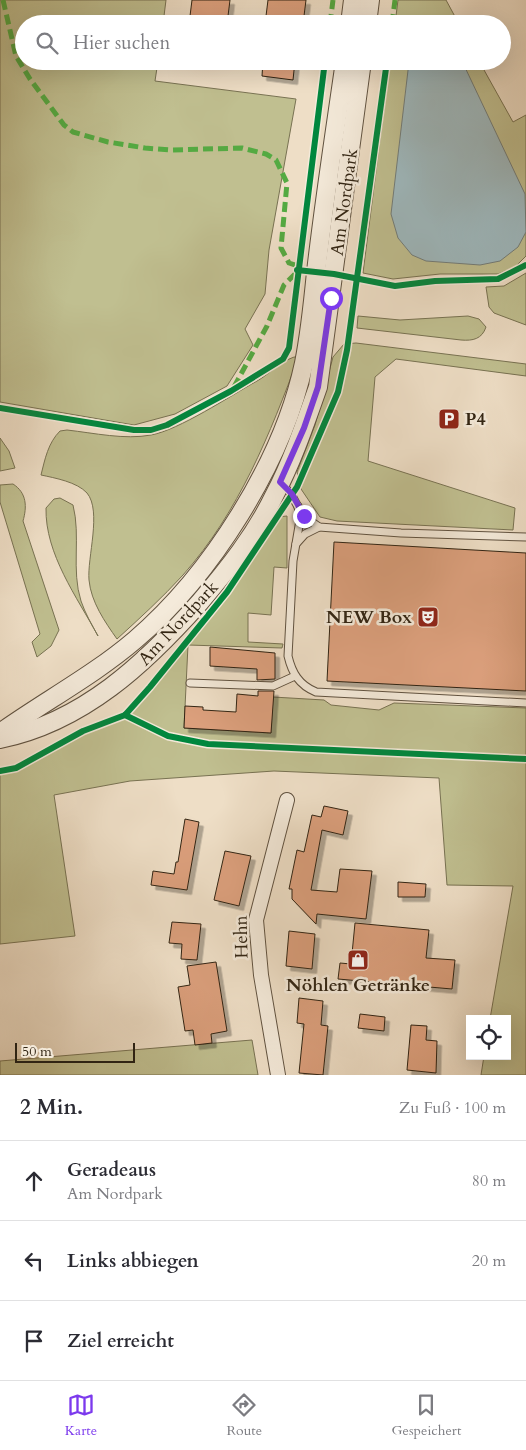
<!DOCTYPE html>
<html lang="de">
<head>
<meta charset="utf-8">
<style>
  body { margin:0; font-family:Cardo,serif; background:#f2f2f3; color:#2b2b33 }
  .controls { position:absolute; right:15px; bottom:15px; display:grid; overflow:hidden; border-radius:0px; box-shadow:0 5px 20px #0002 }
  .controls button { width:45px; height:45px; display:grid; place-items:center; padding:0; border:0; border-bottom:1px solid #e1e1e2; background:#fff; color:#2b2b33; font:25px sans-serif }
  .scale { position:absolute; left:15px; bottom:12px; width:120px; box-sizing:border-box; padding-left:5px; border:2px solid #312413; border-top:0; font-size:14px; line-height:18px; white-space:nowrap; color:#312413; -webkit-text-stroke:4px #f4eada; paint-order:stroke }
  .stop { position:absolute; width:15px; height:15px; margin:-11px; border:4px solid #7c3aed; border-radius:50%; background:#fff }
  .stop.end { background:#7c3aed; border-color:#fff; box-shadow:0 1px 5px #0008 }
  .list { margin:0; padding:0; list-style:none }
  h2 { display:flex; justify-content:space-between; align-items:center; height:65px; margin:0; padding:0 20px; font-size:21px }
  h2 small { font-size:16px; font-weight:400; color:#7c7c81 }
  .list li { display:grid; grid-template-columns:32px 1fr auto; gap:15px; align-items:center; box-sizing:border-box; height:80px; padding:0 20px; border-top:1px solid #e1e1e2 }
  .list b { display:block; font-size:19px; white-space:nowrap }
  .list p { margin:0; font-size:16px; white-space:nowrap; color:#7c7c81 }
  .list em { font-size:16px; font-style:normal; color:#7c7c81 }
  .icon { flex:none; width:28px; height:28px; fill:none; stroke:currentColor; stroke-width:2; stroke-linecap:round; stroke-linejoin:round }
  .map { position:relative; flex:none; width:526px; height:1075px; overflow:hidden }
  .search { position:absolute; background:#fff; box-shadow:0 5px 20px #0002; left:15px; right:15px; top:15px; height:55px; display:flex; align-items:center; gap:12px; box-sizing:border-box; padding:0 18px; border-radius:28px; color:#7c7c81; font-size:19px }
  .sheet { height:305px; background:#fff }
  nav { display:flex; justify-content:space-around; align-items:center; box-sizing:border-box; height:70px; border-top:1px solid #e1e1e2; background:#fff; font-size:14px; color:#7c7c81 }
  nav a { display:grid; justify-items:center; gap:2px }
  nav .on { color:#7c3aed }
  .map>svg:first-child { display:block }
  .green { fill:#c0bf90; stroke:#787252 }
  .water { fill:#9eb9bf; stroke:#727d7a }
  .building { fill:#db9f7c; stroke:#312413; filter:url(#shadow) }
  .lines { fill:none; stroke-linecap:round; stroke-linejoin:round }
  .service-casing { stroke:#605240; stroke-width:9 }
  .minor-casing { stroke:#605240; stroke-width:16 }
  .tertiary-casing { stroke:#605240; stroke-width:20 }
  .service { stroke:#f4eada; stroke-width:7 }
  .minor { stroke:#f4eada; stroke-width:14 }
  .tertiary { stroke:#f4eada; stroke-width:18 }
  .quiet { stroke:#54aa42; stroke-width:5; stroke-dasharray:10 5; stroke-linecap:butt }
  .cycleway-casing { stroke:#f4eada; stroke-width:9 }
  .cycleway { stroke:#00873e; stroke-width:6 }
  .route { stroke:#7c3aed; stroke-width:6 }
  .labels { text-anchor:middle; stroke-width:5; stroke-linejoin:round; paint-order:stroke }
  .street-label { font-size:18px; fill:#312413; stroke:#f4eada }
  .poi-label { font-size:18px; font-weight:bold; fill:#312413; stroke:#f4eada; text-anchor:start }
</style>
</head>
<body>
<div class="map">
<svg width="526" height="1075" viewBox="0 0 526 1075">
  <defs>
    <filter id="shadow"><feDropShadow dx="4.5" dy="4.5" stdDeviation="0" flood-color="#0004"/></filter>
  </defs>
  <rect width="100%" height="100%" fill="#eedec6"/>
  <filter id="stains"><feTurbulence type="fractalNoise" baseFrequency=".004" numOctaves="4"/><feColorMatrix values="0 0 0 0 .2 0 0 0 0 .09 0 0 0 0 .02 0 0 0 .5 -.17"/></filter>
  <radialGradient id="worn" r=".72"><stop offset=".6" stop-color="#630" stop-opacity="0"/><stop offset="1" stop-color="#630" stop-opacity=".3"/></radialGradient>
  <!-- green -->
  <g class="green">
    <polygon points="0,0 166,0 163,24 24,24 24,61 158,61 155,81 296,99 269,250 265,294 245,329 253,345 227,386 175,414 134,425 0,402"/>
    <polygon points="398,0 446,0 459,24 395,24"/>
    <polygon points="390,61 479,61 513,122 526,115 526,256 515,267 498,274 440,274 393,279 363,273"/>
    <polygon points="526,273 526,325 494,313 489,307 486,287 504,286"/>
    <path d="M358 316 400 320 468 316 479 319 486 327C482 339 473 341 461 340L357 328Z"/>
    <polygon points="356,343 526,364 526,376 396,359 375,377 368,461 515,508 513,530 337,521 320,517 301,489 297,472 315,425 333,357 344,344"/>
    <path d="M299 356C270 434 239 512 183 575 162 598 140 618 117 639 105 622 91 602 89 580 87 558 102 511 87 493 77 482 55 478 41 475 45 459 48 443 60 431L67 430C94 433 125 440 151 435 179 430 230 396 257 381 270 374 283 358 299 356Z"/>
    <polygon points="0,438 9,451 15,468 0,471"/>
    <path d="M13 484C27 493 27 507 23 521L59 630 51 646 37 657 32 642 40 634 0 502V485Z"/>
    <path d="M60 498 73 505C81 536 71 570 81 601 85 613 92 625 98 636 77 597 45 554 46 508L54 499Z"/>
    <polygon points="287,516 287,568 274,567 271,615 248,613 248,642 283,644 282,648 188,645 184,728 271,733 273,697 324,700 331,705 379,710 394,703 526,708 526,1075 481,1075 484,1056 507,1056 507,1019 490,1019 513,886 447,885 439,778 274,771 130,781 54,795 75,936 0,944 0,770 16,768 84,730 125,715 227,592 277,517"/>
    <polygon points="252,1040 258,1075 0,1075 0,1061"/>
  </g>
  <!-- water -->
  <polygon class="water" points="422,61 424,64 433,61 462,61 525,194 526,232 518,247 500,261 480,265 426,261 412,255 398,238 391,214 409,62"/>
  <!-- building -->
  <g class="building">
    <polygon points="192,0 230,0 227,24 189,24"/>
    <polygon points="268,0 306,0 303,24 265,24"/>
    <polygon points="263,61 295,61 293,80 262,76"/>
    <polygon points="334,542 526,553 526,691 327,681"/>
    <polygon points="210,647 275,653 275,679 257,680 257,669 210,666"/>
    <polygon points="258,691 274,691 271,733 184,728 185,706 203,707 203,710 236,712 237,694 258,696"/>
    <polygon points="324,806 348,811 343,835 322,830 311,890 337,892 340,869 372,871 366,919 317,914 316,924 292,899 292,889 289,889 297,850 304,852 312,815 321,817"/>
    <polygon points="185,819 199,822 187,890 151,885 153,871 174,874 176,862 178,862"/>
    <polygon points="225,851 251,856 239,906 214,900"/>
    <polygon points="398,882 426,884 425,897 398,897"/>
    <polygon points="172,922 201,924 197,960 181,959 182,944 169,943"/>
    <polygon points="355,923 429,930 426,958 455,960 452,989 338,979 340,963 351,964"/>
    <polygon points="289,931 315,934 312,969 286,966"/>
    <polygon points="216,962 227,1031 211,1034 212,1043 195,1045 193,1030 185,1031 178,987 190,985 187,966"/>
    <polygon points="299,998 323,1001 321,1025 328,1026 323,1075 299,1073 304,1024 297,1023"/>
    <polygon points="360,1014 385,1017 384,1031 358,1028"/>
    <polygon points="411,1025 427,1026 426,1040 437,1041 436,1073 407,1070"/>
  </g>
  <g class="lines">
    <!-- service casing -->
    <g class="service-casing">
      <g id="service">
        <polyline points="281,483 291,494 303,516 319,527 401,533 526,537"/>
        <path d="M298 506 300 520 293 561 288 656C292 673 299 685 316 692L526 703"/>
        <polyline points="296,544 305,534 319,527"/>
        <polyline points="190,683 273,686 295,676"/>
      </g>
    </g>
    <!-- minor casing -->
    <g class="minor-casing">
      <polyline id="minor" points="278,1075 261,975 256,920 287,800"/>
    </g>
    <!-- tertiary casing -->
    <g class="tertiary-casing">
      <g id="tertiary">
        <polyline points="350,24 353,0"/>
        <polyline points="367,24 370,0"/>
        <path d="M0 733C45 701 94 675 135 640 211 575 283 462 304 363 310 333 313 303 316 272 324 202 335 131 345 61"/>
        <path d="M0 739C83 722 145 664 200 602 228 569 255 535 274 496 292 462 305 424 318 387L362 61"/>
      </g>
    </g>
    <!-- service -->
    <use href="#service" class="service"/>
    <!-- minor -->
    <use href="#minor" class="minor"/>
    <!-- tertiary -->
    <use href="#tertiary" class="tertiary"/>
    <!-- quiet -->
    <g class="quiet">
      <polyline points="3,0 16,56 30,79 64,125 73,132 108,142 145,148 170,150 242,148 266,154 276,160 287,183 281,248 289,263 298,266"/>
      <polyline points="330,24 333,0"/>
      <polyline points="392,24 395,0"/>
      <polyline points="234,387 267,326 284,285 299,270"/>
    </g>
    <!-- cycleway casing -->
    <g class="cycleway-casing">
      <g id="cycleway">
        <polyline points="297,270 334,274 395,286 435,281 498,279 526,265"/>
        <polyline points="0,408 134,430 151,430 167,425 231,391 283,359 289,348 325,61"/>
        <polyline points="125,715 168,736 208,744 526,759"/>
        <polyline points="0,771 16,768 83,731 125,715 150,687 227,592 297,487 338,392 347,350 387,61"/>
      </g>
    </g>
    <!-- cycleway -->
    <use href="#cycleway" class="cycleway"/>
  </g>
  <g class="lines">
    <!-- route -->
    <polyline class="route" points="304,516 292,494 280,482 304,428 318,387 331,298"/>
  </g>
  <!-- icons -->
  <defs>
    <g id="parking-square" transform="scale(1.125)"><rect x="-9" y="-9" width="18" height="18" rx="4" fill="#8f2418" stroke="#f4eada"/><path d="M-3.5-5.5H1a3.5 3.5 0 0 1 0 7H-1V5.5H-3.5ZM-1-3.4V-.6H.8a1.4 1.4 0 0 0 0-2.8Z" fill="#fff"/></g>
    <g id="theatre-square" transform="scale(1.125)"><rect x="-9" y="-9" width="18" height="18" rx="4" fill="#8f2418" stroke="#f4eada"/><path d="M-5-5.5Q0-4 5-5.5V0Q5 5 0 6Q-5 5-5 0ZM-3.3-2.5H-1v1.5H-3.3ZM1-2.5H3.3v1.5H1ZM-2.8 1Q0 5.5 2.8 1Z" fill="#fff"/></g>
    <g id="shop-square" transform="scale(1.125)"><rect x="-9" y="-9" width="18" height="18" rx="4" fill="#8f2418" stroke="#f4eada"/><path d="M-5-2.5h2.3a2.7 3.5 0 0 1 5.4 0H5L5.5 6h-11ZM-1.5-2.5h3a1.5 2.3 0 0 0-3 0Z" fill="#fff"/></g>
  </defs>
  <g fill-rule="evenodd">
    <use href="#parking-square" x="449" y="419"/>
    <use href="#theatre-square" x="428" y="617"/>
    <use href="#shop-square" x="358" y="960"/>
  </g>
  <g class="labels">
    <!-- street labels -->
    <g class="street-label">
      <text transform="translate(344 202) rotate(-82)" y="6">Am Nordpark</text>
      <text transform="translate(178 623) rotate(-47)" y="6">Am Nordpark</text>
      <text transform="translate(241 937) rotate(-91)" y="6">Hehn</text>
    </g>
    <!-- poi labels -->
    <g class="poi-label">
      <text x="465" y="425">P4</text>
      <text x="412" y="623" text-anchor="end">NEW Box</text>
      <text x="358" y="991" text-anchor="middle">Nöhlen Getränke</text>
    </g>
  </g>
  <rect width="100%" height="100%" filter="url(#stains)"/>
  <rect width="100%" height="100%" fill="url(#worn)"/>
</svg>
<div class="controls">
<button><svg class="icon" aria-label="locate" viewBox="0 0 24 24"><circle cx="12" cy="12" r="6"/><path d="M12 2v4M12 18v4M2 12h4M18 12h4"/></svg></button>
</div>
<div class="scale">50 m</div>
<div class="stop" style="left:331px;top:298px"></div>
<div class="stop end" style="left:304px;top:516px"></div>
<div class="search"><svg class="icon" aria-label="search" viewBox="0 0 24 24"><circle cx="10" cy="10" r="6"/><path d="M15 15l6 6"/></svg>Hier suchen</div>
</div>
<section class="sheet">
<h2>2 Min.<small>Zu Fuß · 100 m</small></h2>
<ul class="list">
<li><svg class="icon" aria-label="ahead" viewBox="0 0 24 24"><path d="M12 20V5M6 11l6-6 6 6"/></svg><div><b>Geradeaus</b><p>Am Nordpark</p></div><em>80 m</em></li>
<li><svg class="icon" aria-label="left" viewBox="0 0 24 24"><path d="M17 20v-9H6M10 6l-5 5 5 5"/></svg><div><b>Links abbiegen</b></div><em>20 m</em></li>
<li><svg class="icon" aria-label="arrive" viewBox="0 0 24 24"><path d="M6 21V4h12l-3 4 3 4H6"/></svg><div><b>Ziel erreicht</b></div></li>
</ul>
</section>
<nav>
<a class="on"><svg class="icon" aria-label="map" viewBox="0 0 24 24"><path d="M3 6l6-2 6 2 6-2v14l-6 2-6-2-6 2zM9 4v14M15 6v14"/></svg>Karte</a>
<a><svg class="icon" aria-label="directions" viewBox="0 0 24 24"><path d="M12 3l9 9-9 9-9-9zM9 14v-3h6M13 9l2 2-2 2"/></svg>Route</a>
<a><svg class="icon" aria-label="saved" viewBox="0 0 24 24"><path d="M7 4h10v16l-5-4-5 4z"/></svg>Gespeichert</a>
</nav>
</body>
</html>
